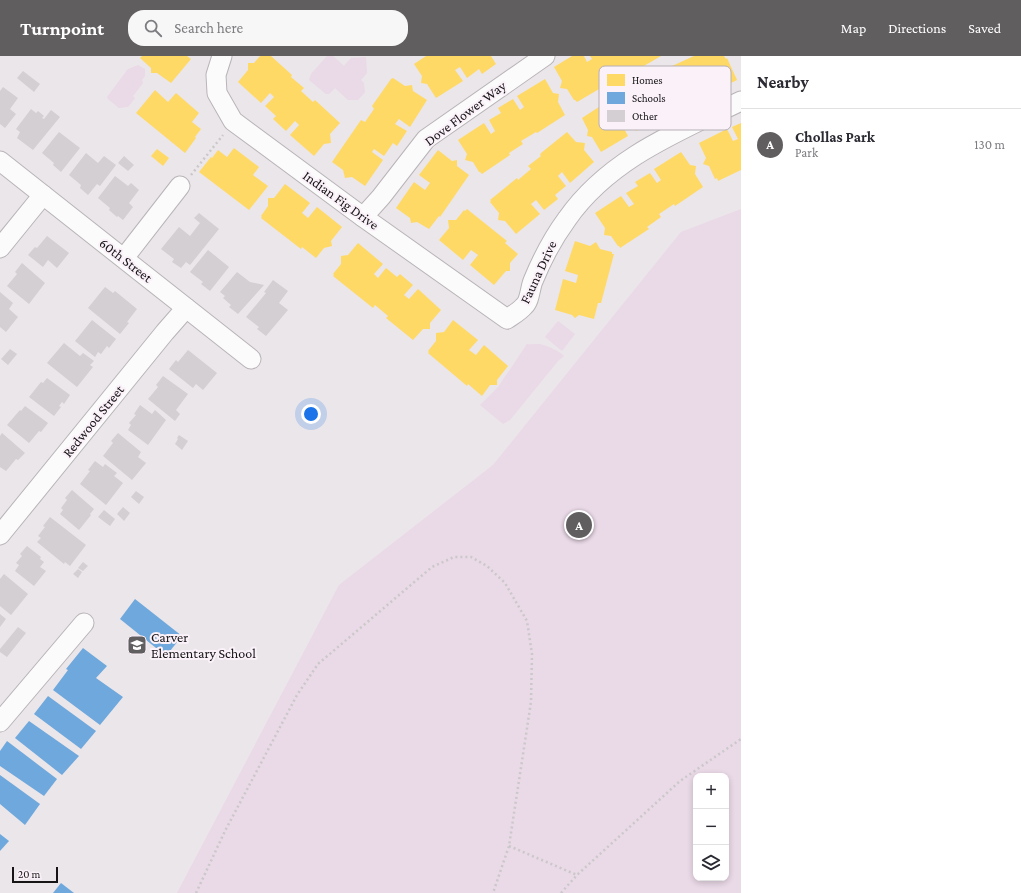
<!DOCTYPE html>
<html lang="en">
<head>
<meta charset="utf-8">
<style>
  body { margin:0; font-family:"Crimson Pro",serif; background:#f7f7f7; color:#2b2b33 }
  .controls { position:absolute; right:12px; bottom:12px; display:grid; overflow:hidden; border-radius:8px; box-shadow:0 2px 6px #0003 }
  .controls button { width:36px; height:36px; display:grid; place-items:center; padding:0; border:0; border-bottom:1px solid #e1e1e2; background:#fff; color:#2b2b33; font:20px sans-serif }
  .scale { position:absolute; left:12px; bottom:10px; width:46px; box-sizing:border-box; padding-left:4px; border:2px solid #171416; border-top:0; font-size:11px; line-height:14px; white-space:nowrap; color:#171416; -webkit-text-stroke:3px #faf1f9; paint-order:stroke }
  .you { position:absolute; left:311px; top:358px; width:14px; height:14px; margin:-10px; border:3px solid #fff; border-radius:50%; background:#1a73e8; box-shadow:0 0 0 6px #1a73e833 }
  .badge { display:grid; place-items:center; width:26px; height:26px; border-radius:50%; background:#615e60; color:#fff; font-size:13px; font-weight:700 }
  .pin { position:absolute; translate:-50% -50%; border:2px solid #fff; box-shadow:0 1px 4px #0006 }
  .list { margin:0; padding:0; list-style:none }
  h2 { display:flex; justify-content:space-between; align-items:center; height:52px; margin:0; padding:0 16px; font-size:17px }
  h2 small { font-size:13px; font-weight:400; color:#7c7c81 }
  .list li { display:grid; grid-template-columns:26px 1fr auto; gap:12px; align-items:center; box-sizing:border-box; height:72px; padding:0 16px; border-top:1px solid #e1e1e2 }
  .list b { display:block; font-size:15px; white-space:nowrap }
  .list p { margin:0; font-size:13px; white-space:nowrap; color:#7c7c81 }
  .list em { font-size:13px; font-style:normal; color:#7c7c81 }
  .icon { flex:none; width:22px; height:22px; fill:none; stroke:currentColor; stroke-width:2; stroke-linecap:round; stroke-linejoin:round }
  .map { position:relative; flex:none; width:741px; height:837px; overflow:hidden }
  header { display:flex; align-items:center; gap:24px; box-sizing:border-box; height:56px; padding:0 20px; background:#615e60; color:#fff }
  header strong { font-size:19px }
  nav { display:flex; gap:22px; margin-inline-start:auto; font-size:14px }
  .search { width:280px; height:36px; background:#f7f7f7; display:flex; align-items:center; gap:10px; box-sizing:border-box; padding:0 14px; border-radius:16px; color:#7c7c81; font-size:15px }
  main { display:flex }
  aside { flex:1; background:#fff }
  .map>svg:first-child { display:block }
  .green { fill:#ead9e7; fill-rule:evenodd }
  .homes { fill:#ffd966 }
  .schools { fill:#6fa8dc }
  .building { fill:#d3cfd2 }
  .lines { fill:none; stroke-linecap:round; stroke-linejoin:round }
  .minor-casing { stroke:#b8b4b7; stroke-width:21 }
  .path { stroke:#cac8c9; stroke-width:2.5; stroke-dasharray:2 3; stroke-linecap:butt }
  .minor { stroke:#fcfbfc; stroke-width:19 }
  .labels { text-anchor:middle; stroke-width:4; stroke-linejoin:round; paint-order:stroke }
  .street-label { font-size:14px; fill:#171416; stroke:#faf1f9 }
  .poi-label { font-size:14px; fill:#171416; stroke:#faf1f9; text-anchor:start }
  .key { fill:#faf1f9; stroke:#b6afb5; stroke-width:1 }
  .key-label { font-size:11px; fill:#171416 }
</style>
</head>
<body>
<header>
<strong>Turnpoint</strong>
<div class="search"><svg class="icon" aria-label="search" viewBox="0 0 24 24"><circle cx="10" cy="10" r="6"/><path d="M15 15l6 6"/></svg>Search here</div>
<nav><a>Map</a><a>Directions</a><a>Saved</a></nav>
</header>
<main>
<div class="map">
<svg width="741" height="837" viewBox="0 0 741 837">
  <rect width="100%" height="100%" fill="#ebe6ea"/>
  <!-- green -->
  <g class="green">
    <polygon points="327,0 333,0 344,10 351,2 366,1 367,17 361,24 364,27 365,36 358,44 348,44 335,32 329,38 326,38 309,24 311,18"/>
    <polygon points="138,9 145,13 145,20 142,24 143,27 133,40 135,42 128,51 119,52 108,43 107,41 128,13"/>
    <path d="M741 153V837H177L339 529 493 409 681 176ZM696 720H726V822H696Z"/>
    <polygon points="558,265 575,278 562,295 545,281"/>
    <path d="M527 288C532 289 539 287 543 289 550 291 559 295 564 300L558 305 510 364 503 368 480 349 498 331Z"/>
  </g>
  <!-- homes -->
  <g class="homes">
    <polygon points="142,0 187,0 191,3 171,27 157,17 151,17 151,12 140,2"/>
    <polygon points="260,0 271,0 292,19 291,21 304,32 301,35 313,46 315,44 340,67 330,78 331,87 324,88 314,100 290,79 299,69 295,65 286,75 273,63 276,60 265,50 274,41 270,37 261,47 238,26 248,14 248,7 254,7"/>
    <polygon points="426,0 491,0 496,8 482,18 479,13 467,22 460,11 455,14 463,25 436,42 427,28 421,27 422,20 414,8"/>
    <polygon points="572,0 584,0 587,6 592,3 590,0 661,0 637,14 636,13 621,22 619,18 604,27 606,29 577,46 575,44 574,44 567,33 560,32 562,25 554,11"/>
    <polygon points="694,0 724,0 726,3 727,2 737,24 709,38 703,26 696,30 702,41 673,55 665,39 661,37 663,32 658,19 673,11 672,10"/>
    <polygon points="393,22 405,30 412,29 413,35 427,44 410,71 399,63 395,68 407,75 397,90 393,87 384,100 374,93 372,96 383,104 365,130 352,121 345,122 343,114 332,106 361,64 365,66 374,53 372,50 391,23"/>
    <polygon points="545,23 553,37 559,38 558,46 565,59 537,77 536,76 521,85 523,88 509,97 510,99 482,118 480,116 479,116 473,106 465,104 467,98 458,84 484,67 491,78 495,75 489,64 501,57 498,52 513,43 520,54 524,51 517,40"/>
    <polygon points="640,26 647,38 654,39 653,44 662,59 636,75 629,64 622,69 628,80 601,96 592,81 587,80 588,74 582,62 625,34 625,35"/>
    <polygon points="155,34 168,46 176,37 199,57 192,66 201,73 195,81 196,82 185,97 136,57"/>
    <polygon points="741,67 741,114 718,125 717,122 715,123 709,110 703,108 706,102 699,87 727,73 733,85 738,83 732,71"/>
    <polygon points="567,76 576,86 585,87 584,94 594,106 570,127 562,116 558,120 566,130 555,139 558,143 544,154 536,144 531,148 540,158 516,178 505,165 498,164 499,157 490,146 491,145 490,144 517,122 518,124 531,113 528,110 541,100 540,99 541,97"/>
    <polygon points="234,92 259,111 253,119 268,130 249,154 199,116 211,101 212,102 218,94 227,101"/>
    <polygon points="157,93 169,102 163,110 151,100"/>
    <polygon points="438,94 452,105 457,104 457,110 469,119 440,161 439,160 429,173 417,166 411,167 410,162 396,152 414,126 425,134 430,127 419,119"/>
    <polygon points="681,96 690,109 696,110 695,118 703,131 675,150 674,148 659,158 661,161 647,171 649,173 620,192 619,190 618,190 611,180 604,179 605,172 595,157 621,140 629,151 634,148 626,137 638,130 635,126 650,117 657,127 661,124 654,113"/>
    <polygon points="285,128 310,147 302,157 308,162 317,151 342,171 331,185 332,190 324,192 316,202 302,191 301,193 261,162 262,161 261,160 268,150 268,142 274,142"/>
    <polygon points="467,153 507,185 505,187 518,198 510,207 510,215 506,215 494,229 470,209 478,199 471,194 463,204 439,184 449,172 448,164 456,164 464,154 465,155"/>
    <polygon points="575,185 590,190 596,186 600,193 612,196 612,198 614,198 601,247 598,247 594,263 579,259 575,262 572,259 555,254 563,223 576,227 578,219 565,215"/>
    <polygon points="358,187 383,208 374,218 378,222 386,212 397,221 400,218 413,229 404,239 409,243 418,233 441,254 430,267 430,273 423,273 413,284 386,262 388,260 375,249 373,252 333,220 334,219 333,218 341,208 341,200 348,199"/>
    <polygon points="453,264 478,284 469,294 476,299 484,289 508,310 497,324 497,329 490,329 482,340 468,328 467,330 428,297 429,296 428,295 436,285 436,277 444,276"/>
  </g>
  <!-- schools -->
  <g class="schools">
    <polygon points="135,543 182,580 166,600 120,563"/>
    <polygon points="83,592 107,610 96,622 123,641 100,669 53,634 68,614 66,613"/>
    <polygon points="48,640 96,675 81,693 34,658"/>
    <polygon points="29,665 79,700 62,719 15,682"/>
    <polygon points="7,685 57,723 44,740 0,710 0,695"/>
    <polygon points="0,719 40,748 25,769 0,748"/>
    <polygon points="0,778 9,785 0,795"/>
    <polygon points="61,827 74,837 53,837"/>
  </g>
  <!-- building -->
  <g class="building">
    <polygon points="23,15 40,28 34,36 17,22"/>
    <polygon points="3,31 18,42 10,53 16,58 5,72 0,68 0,35"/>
    <polygon points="31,53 36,57 38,55 44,60 42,62 44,63 51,54 60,61 33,94 17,82 20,76 16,73"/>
    <polygon points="59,76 80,92 61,116 53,109 54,107 42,97"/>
    <polygon points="86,97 98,107 104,100 116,109 100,130 97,128 88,139 80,132 81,129 69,119"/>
    <polygon points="124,100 134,109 128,115 118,107"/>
    <polygon points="115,120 128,130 131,127 139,134 129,147 133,151 123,164 118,160 117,161 109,154 110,152 98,142"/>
    <polygon points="199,157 219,173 190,209 186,206 181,212 172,206 174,203 161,193 179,171 190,180 200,167 194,162"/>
    <polygon points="47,180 69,197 57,212 48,204 43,211 28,199 35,191 37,192"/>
    <polygon points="208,194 229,211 210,235 201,228 203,226 190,216"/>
    <polygon points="22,207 45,227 29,248 7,230 17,218 15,216"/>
    <polygon points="237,216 250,226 264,229 238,258 229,251 231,249 223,242 225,240 220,236"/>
    <polygon points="273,224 288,235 279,247 288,254 266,280 257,273 259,271 246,261 266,237 264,236"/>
    <polygon points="105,231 113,237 115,235 137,253 127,266 129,267 120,278 88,252"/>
    <polygon points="0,236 13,247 9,253 18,261 6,276 0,271"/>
    <polygon points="92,264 116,283 109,292 107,290 101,298 98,296 95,301 75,285"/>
    <polygon points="64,287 80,300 83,297 94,305 90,309 93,311 77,331 47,307"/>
    <polygon points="10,293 17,298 8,309 1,303"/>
    <polygon points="188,294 217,317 203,334 196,328 193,332 169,313 176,304 178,306"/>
    <polygon points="163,320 188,338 176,354 180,358 175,365 148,343 158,331 156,329"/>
    <polygon points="47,322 70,339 64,348 62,346 59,350 61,351 54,360 29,341 41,326 43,327"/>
    <polygon points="140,349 152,358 155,354 166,364 148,389 128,374 131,369 129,367 136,359 134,358"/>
    <polygon points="25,350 48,367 41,376 39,375 29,387 7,369 20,354 21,355"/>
    <polygon points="2,377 25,397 18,404 16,403 6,415 0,411 0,380"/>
    <polygon points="118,377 141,396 138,401 146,407 132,424 103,400 113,387 111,385"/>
    <polygon points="179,379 188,385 182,394 175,388 178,383 177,382"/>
    <polygon points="95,405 103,411 105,408 117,417 114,420 123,427 106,449 80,428 90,415 88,414"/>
    <polygon points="72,434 94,453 90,458 91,459 79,474 60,458 63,454 61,452 67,444 65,442"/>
    <polygon points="136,435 144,441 139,448 131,441"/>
    <polygon points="123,451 130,457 124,465 117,458"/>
    <polygon points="104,454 115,463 110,470 98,461"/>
    <polygon points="50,461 86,489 70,510 65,506 64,508 37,486 41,482 38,480 45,471 43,470"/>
    <polygon points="27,490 41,501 40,503 44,506 40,511 46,515 34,530 15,515 19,509 16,507 22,500 20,498"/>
    <polygon points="83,506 88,510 83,515 78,512"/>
    <polygon points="78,513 82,516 78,522 73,518"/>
    <polygon points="4,518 28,538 11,559 0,550 0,523"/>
    <polygon points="0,558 6,563 0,571"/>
    <polygon points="18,571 26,577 7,601 0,596 0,593"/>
  </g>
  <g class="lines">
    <!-- minor casing -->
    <g class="minor-casing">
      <g id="minor">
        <path d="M222 0 216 19 217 37 233 65 363 161 507 263C513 259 520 255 524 250 530 245 530 232 533 225 542 203 553 182 567 163 609 103 677 76 741 45"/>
        <polyline points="0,105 251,303"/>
        <polyline points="363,161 381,141 426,83 545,0"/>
        <polyline points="0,192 43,139"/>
        <polyline points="124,202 180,130"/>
        <polyline points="0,479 165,276 186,252"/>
        <polyline points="0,666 84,567"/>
      </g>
    </g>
    <!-- path -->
    <g class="path">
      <polyline points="191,119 223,79"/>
      <polyline points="509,790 577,819"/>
      <polyline points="196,837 225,775 297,639 318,608 432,511 454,501 471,501 487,510 505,527 527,565 532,598 531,646 509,790 493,837"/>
      <polyline points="561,837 577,819 680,725 741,683"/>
    </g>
    <!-- minor -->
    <use href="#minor" class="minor"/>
  </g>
  <!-- icons -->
  <defs>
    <g id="school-square" transform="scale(1)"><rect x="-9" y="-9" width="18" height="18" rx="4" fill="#615e60" stroke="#faf1f9"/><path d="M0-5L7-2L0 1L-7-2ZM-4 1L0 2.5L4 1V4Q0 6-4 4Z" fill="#fff"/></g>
  </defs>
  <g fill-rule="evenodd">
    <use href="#school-square" x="137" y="589"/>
  </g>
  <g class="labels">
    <!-- street labels -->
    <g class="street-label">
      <text transform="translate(465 57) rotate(-37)" y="5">Dove Flower Way</text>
      <text transform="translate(341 144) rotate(36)" y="5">Indian Fig Drive</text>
      <text transform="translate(126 204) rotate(38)" y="5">60th Street</text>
      <text transform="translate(538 216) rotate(-65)" y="5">Fauna Drive</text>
      <text transform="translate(93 365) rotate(-51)" y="5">Redwood Street</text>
    </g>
    <!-- poi labels -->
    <g class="poi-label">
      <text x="151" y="586">Carver<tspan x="151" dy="16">Elementary School</tspan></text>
    </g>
  </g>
  <!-- legend -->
  <rect x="599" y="10" width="132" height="64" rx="6" class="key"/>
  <rect x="607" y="18" width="18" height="12" fill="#ffd966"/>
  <rect x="607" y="36" width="18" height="12" fill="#6fa8dc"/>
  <rect x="607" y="54" width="18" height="12" fill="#d3cfd2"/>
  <g class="key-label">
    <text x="632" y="28">Homes</text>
    <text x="632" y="46">Schools</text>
    <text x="632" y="64">Other</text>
  </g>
</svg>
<div class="controls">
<button>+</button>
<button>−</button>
<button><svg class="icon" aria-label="layers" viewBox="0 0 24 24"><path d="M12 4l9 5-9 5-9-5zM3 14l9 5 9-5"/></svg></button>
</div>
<div class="scale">20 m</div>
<div class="you"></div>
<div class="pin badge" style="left:579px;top:469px">A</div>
</div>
<aside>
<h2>Nearby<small></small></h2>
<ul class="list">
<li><span class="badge">A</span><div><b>Chollas Park</b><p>Park</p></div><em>130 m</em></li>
</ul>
</aside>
</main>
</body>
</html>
